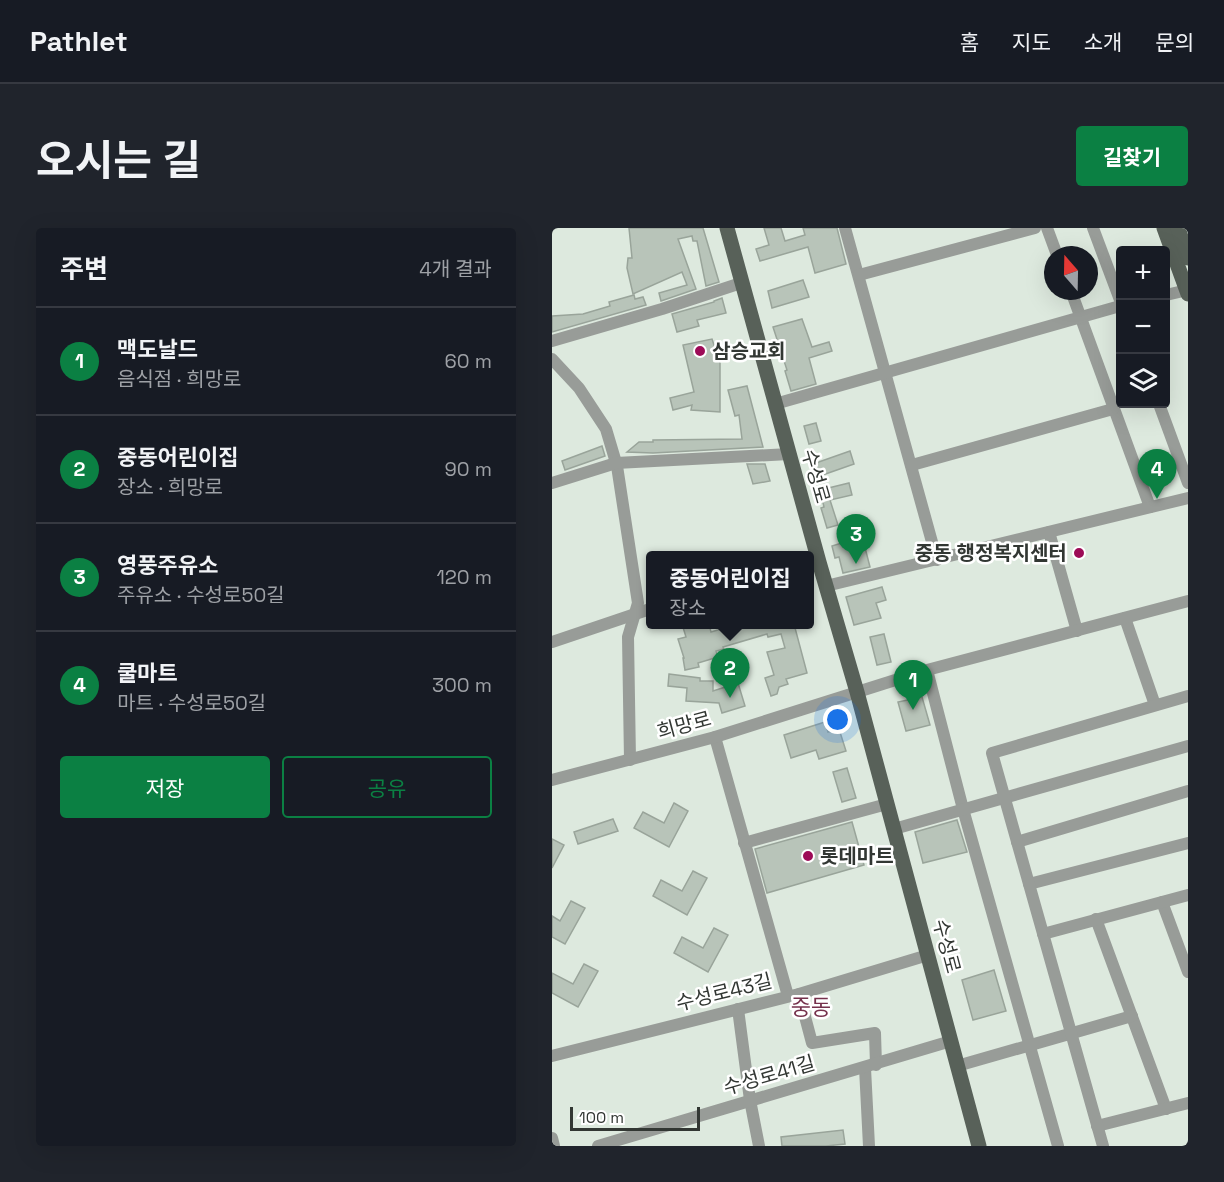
<!DOCTYPE html>
<html lang="ko">
<head>
<meta charset="utf-8">
<style>
  body { margin:0; font-family:"Space Grotesk","Noto Sans KR",sans-serif; background:#20242c; color:#f1f3f6 }
  .controls { position:absolute; right:18px; top:18px; display:grid; overflow:hidden; border-radius:6px; box-shadow:0 6px 24px #0002 }
  .controls button { width:54px; height:54px; display:grid; place-items:center; padding:0; border:0; border-bottom:2px solid #363941; background:#171b24; color:#f1f3f6; font:30px sans-serif }
  .compass { position:absolute; left:492px; top:18px; width:54px; height:54px; border-radius:50%; background:#171b24; box-shadow:0 6px 24px #0002; rotate:340deg }
  .scale { position:absolute; left:18px; bottom:15px; width:130px; box-sizing:border-box; padding-left:6px; border:3px solid #323733; border-top:0; font-size:16px; line-height:21px; white-space:nowrap; color:#323733; -webkit-text-stroke:4px #fff; paint-order:stroke }
  .you { position:absolute; left:286px; top:492px; width:21px; height:21px; margin:-15px; border:4px solid #fff; border-radius:50%; background:#1a73e8; box-shadow:0 0 0 9px #1a73e833 }
  .badge { display:grid; place-items:center; width:39px; height:39px; border-radius:50%; background:#0b8043; color:#fff; font-size:20px; font-weight:700 }
  .pin { position:absolute; translate:-50% -50px; filter:drop-shadow(0 2px 3px #0008) }
  .pin::after { content:''; position:absolute; top:32px; width:21px; height:18px; background:inherit; clip-path:polygon(0 0,100% 0,50% 100%) }
  .popup { position:absolute; left:94px; top:323px; width:168px; height:78px; box-sizing:border-box; display:grid; place-content:center; border-radius:6px; background:#171b24; filter:drop-shadow(0 2px 4px #0005); font-size:20px; white-space:nowrap; color:#9ea1a6 }
  .popup b { font-size:22px; color:#f1f3f6 }
  .popup::after { content:''; position:absolute; left:50%; top:100%; margin-left:-12px; border:12px solid transparent; border-top-color:#171b24 }
  .list { margin:0; padding:0; list-style:none }
  h2 { display:flex; justify-content:space-between; align-items:center; height:78px; margin:0; padding:0 24px; font-size:26px }
  h2 small { font-size:20px; font-weight:400; color:#9ea1a6 }
  .list li { display:grid; grid-template-columns:39px 1fr auto; gap:18px; align-items:center; box-sizing:border-box; height:108px; padding:0 24px; border-top:2px solid #363941 }
  .list b { display:block; font-size:22px; white-space:nowrap }
  .list p { margin:0; font-size:20px; white-space:nowrap; color:#9ea1a6 }
  .list em { font-size:20px; font-style:normal; color:#9ea1a6 }
  .actions { display:flex; gap:12px; padding:18px 24px }
  .actions a { flex:1; padding:14px 0; border:2px solid #0b8043; border-radius:6px; text-align:center; font-size:21px; color:#0b8043 }
  .actions .main { background:#0b8043; color:#fff }
  .icon { flex:none; width:33px; height:33px; fill:none; stroke:currentColor; stroke-width:2; stroke-linecap:round; stroke-linejoin:round }
  .map { position:relative; flex:none; width:636px; height:918px; overflow:hidden; border-radius:6px }
  header { display:flex; align-items:center; gap:36px; box-sizing:border-box; height:84px; padding:0 30px; background:#171b24; border-bottom:2px solid #363941 }
  header strong { font-size:28px }
  nav { display:flex; gap:33px; margin-inline-start:auto; font-size:21px }
  .intro { display:flex; align-items:center; justify-content:space-between; box-sizing:border-box; height:144px; padding:0 36px }
  h1 { margin:0; font-size:42px }
  .button { padding:15px 27px; border-radius:6px; background:#0b8043; color:#fff; font-size:21px; font-weight:700 }
  main { display:flex; gap:36px; padding:0 36px }
  aside { flex:1; background:#171b24; border-radius:6px; box-shadow:0 6px 24px #0002 }
  .map>svg:first-child { display:block }
  .building { fill:#b8c4b9; stroke:#99a49a; stroke-width:1.5 }
  .lines { fill:none; stroke-linecap:round; stroke-linejoin:round }
  .minor { stroke:#989c98; stroke-width:12 }
  .major { stroke:#586159; stroke-width:15 }
  .poi-dot { fill:#9d0b57; stroke:#fff; stroke-width:2 }
  .labels { text-anchor:middle; stroke-width:5; stroke-linejoin:round; paint-order:stroke }
  .poi-label { font-size:20px; font-weight:bold; fill:#323733; stroke:#fff; text-anchor:start }
  .street-label { font-size:20px; fill:#323733; stroke:#fff }
  .quarter-label { font-size:22px; fill:#75314c; stroke:#fff }
</style>
</head>
<body>
<header>
<strong>Pathlet</strong>
<nav><a>홈</a><a>지도</a><a>소개</a><a>문의</a></nav>
</header>
<div class="intro"><h1>오시는 길</h1><a class="button">길찾기</a></div>
<main>
<aside>
<h2>주변<small>4개 결과</small></h2>
<ul class="list">
<li><span class="badge">1</span><div><b>맥도날드</b><p>음식점 · 희망로</p></div><em>60 m</em></li>
<li><span class="badge">2</span><div><b>중동어린이집</b><p>장소 · 희망로</p></div><em>90 m</em></li>
<li><span class="badge">3</span><div><b>영풍주유소</b><p>주유소 · 수성로50길</p></div><em>120 m</em></li>
<li><span class="badge">4</span><div><b>쿨마트</b><p>마트 · 수성로50길</p></div><em>300 m</em></li>
</ul>
<div class="actions"><a class="main">저장</a><a>공유</a></div>
</aside>
<div class="map">
<svg width="636" height="918" viewBox="0 0 636 918">
  <rect width="100%" height="100%" fill="#dde9de"/>
  <!-- building -->
  <g class="building">
    <polygon points="77,0 151,0 167,54 154,58 145,13 141,13 140,8 126,11 144,61 109,73 107,65 135,57 130,44 81,66 75,40 76,30 80,30"/>
    <polygon points="212,0 229,0 233,13 253,7 251,0 285,0 294,36 263,45 256,19 208,33 204,21 217,17"/>
    <polygon points="251,52 257,69 220,80 216,63"/>
    <polygon points="82,67 83,71 91,69 94,77 0,104 0,88 31,86 58,78 57,74"/>
    <polygon points="170,70 174,85 145,92 147,98 125,104 120,86 162,74 162,73"/>
    <polygon points="250,91 260,119 277,114 280,123 257,130 264,156 239,163 233,143 235,142 221,99"/>
    <polygon points="160,111 168,135 168,184 139,182 140,177 121,182 118,170 142,164 131,117"/>
    <polygon points="195,158 211,219 101,225 75,224 87,214 101,214 101,212 190,211 187,187 183,188 176,162"/>
    <polygon points="264,195 269,213 257,216 252,198"/>
    <polygon points="50,218 53,228 13,242 10,233"/>
    <polygon points="298,223 302,236 265,249 261,236"/>
    <polygon points="195,236 213,236 218,253 201,256"/>
    <polygon points="297,255 300,267 278,272 286,297 275,300 269,280 272,279 268,262"/>
    <polygon points="315,292 319,305 310,308 318,339 291,345 287,329 283,330 280,318 293,314 289,300"/>
    <polygon points="330,359 334,372 324,375 329,390 302,397 294,369"/>
    <polygon points="130,396 157,396 159,404 186,396 242,396 255,445 234,451 236,456 227,459 225,466 219,468 213,450 222,447 215,424 233,420 229,406 216,409 215,406 171,419 172,421 164,423 166,429 146,435 147,439 133,442 131,430 132,430 126,411 134,409"/>
    <polygon points="332,406 339,434 325,437 318,409"/>
    <polygon points="117,446 148,450 148,453 161,453 161,463 186,455 193,478 170,485 167,475 134,473 135,460 116,458"/>
    <polygon points="370,469 378,497 354,503 346,474"/>
    <polygon points="273,494 276,504 287,501 294,523 267,531 264,522 239,530 232,507"/>
    <polygon points="295,540 304,570 290,574 281,544"/>
    <polygon points="122,575 136,583 117,619 82,600 91,584 112,595"/>
    <polygon points="61,591 66,603 26,616 22,604"/>
    <polygon points="405,592 415,624 371,635 363,604"/>
    <polygon points="300,594 312,637 215,665 203,621"/>
    <polygon points="0,611 12,617 0,640"/>
    <polygon points="141,643 155,650 135,687 101,668 109,652 130,663"/>
    <polygon points="19,673 33,680 13,716 0,709 0,688 8,693"/>
    <polygon points="162,700 176,707 156,744 122,725 130,709 151,720"/>
    <polygon points="32,736 46,743 26,779 0,765 0,745 21,756"/>
    <polygon points="442,742 454,783 421,792 410,752"/>
    <polygon points="291,902 293,916 274,918 230,918 229,909"/>
  </g>
  <g class="lines">
    <!-- minor -->
    <g class="minor">
      <polyline points="293,0 385,332"/>
      <polyline points="495,0 505,27"/>
      <polyline points="541,0 568,72"/>
      <polyline points="307,47 483,0"/>
      <polyline points="519,63 598,279"/>
      <polyline points="614,67 635,62"/>
      <polyline points="0,113 110,81 189,55"/>
      <polyline points="0,131 27,160 54,201 65,238 86,375 76,409 78,532"/>
      <polyline points="223,176 568,78"/>
      <polyline points="607,176 636,255"/>
      <polyline points="360,237 561,181"/>
      <polyline points="0,255 64,235 237,226"/>
      <polyline points="497,304 525,403"/>
      <polyline points="274,358 636,270"/>
      <polyline points="573,390 603,477"/>
      <polyline points="0,414 98,381"/>
      <polyline points="375,442 411,581 506,918"/>
      <polyline points="163,509 236,768"/>
      <polyline points="0,552 163,509 375,442 636,373"/>
      <polyline points="342,601 636,518"/>
      <polyline points="465,614 636,563"/>
      <polyline points="192,615 335,576"/>
      <polyline points="477,656 636,615"/>
      <polyline points="610,674 636,744"/>
      <polyline points="544,691 614,881"/>
      <polyline points="491,706 636,667"/>
      <polyline points="247,766 260,815 323,805 324,837"/>
      <polyline points="186,781 198,872 207,918"/>
      <polyline points="0,828 247,766 376,727"/>
      <polyline points="405,838 580,788"/>
      <polyline points="313,840 317,918"/>
      <polyline points="545,898 636,875"/>
      <polyline points="0,910 2,918"/>
      <polyline points="46,918 399,813"/>
      <polyline points="551,918 440,525 636,468"/>
    </g>
    <!-- major -->
    <g class="major">
      <polyline points="175,0 267,334 305,464 427,918"/>
      <polyline points="612,0 636,66"/>
      <polyline points="626,0 636,30"/>
    </g>
  </g>
  <!-- markers -->
  <g class="poi-dot">
    <circle cx="148" cy="123" r="6"/>
    <circle cx="527" cy="325" r="6"/>
    <circle cx="256" cy="628" r="6"/>
  </g>
  <g class="labels">
    <!-- poi labels -->
    <g class="poi-label">
      <text x="160" y="130">삼승교회</text>
      <text x="515" y="332" text-anchor="end">중동 행정복지센터</text>
      <text x="268" y="635">롯데마트</text>
    </g>
    <!-- street labels -->
    <g class="street-label">
      <text transform="translate(264 248) rotate(74)" y="7">수성로</text>
      <text transform="translate(132 497) rotate(-15)" y="7">희망로</text>
      <text transform="translate(395 718) rotate(75)" y="7">수성로</text>
      <text transform="translate(172 764) rotate(-14)" y="7">수성로43길</text>
      <text transform="translate(217 847) rotate(-16)" y="7">수성로41길</text>
    </g>
    <!-- quarter labels -->
    <g class="quarter-label">
      <text x="259" y="787">중동</text>
    </g>
  </g>
</svg>
<div class="controls">
<button>+</button>
<button>−</button>
<button><svg class="icon" aria-label="layers" viewBox="0 0 24 24"><path d="M12 4l9 5-9 5-9-5zM3 14l9 5 9-5"/></svg></button>
</div>
<svg class="compass" viewBox="-18 -18 36 36"><path d="M0-13l5 13h-10z" fill="#e53935"/><path d="M0 13l5-13h-10z" fill="#9ea1a6"/></svg>
<div class="scale">100 m</div>
<div class="you"></div>
<div class="pin badge" style="left:361px;top:482px">1</div>
<div class="pin badge" style="left:178px;top:470px">2</div>
<div class="popup"><b>중동어린이집</b>장소</div>
<div class="pin badge" style="left:304px;top:336px">3</div>
<div class="pin badge" style="left:605px;top:271px">4</div>
</div>
</main>
</body>
</html>
